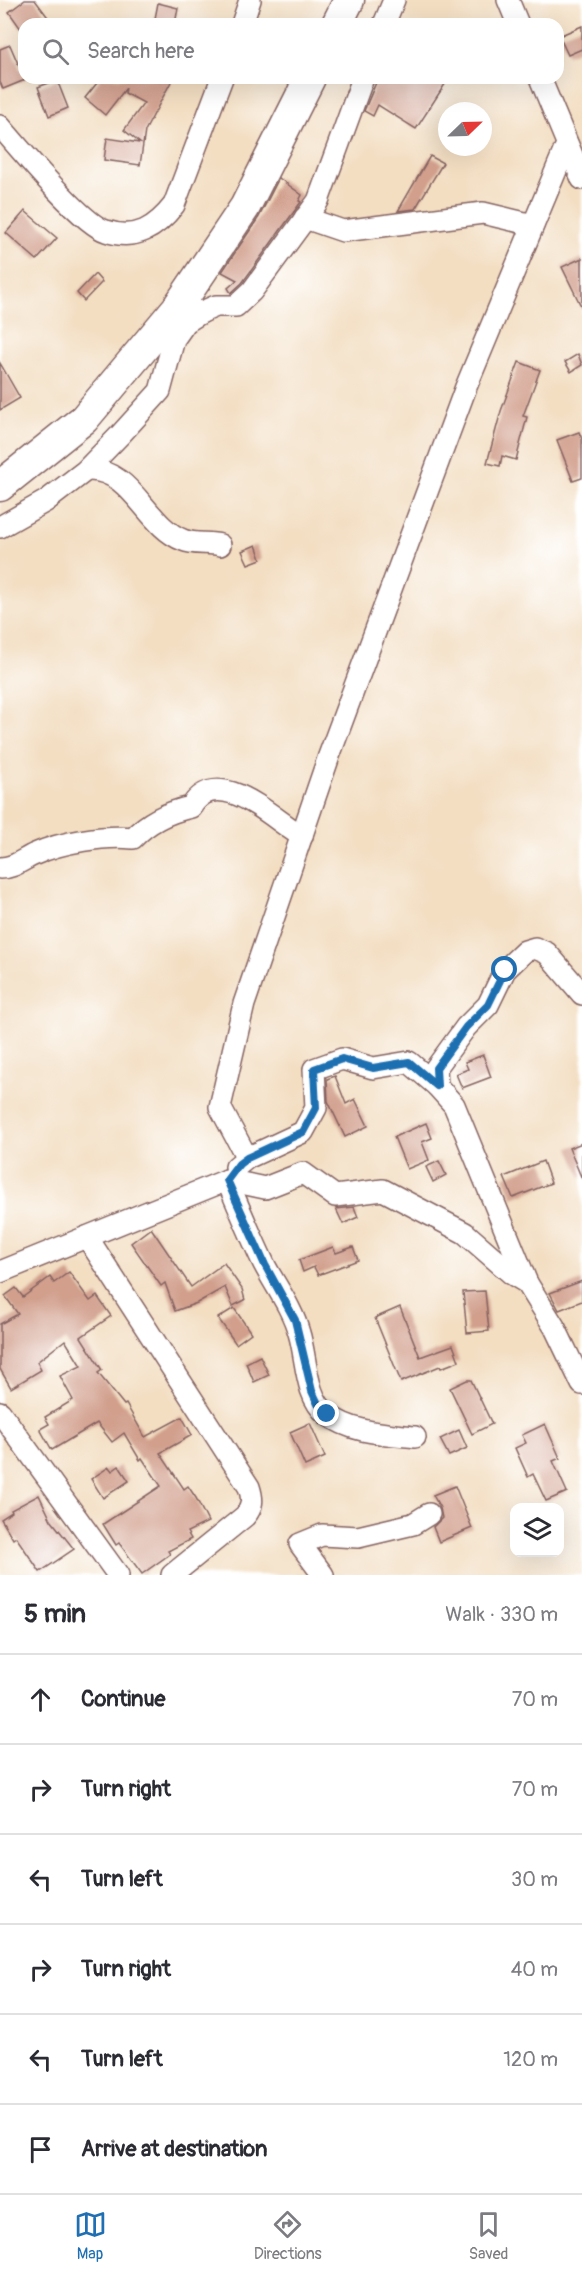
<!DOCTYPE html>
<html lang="en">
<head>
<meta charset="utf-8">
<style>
  body { margin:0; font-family:Pangolin,sans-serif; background:#f7f7f7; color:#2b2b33 }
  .controls { position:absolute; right:18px; bottom:18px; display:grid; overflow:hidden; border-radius:12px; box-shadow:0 6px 24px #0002 }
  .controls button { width:54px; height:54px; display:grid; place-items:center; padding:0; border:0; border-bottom:2px solid #e1e1e2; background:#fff; color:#2b2b33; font:30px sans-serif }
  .compass { position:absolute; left:438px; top:102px; width:54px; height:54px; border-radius:50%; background:#fff; box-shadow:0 6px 24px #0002; rotate:67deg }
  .stop { position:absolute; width:18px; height:18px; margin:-14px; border:4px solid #1f6fb2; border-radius:50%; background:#fff }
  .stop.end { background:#1f6fb2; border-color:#fff; box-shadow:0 2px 6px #0008 }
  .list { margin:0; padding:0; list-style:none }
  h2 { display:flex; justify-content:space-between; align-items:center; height:78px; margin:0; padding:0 24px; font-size:26px }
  h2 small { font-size:20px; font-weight:400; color:#7c7c81 }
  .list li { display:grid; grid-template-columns:39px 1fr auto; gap:18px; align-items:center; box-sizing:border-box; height:90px; padding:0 24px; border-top:2px solid #e1e1e2 }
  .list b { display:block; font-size:22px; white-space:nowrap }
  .list em { font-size:20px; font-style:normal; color:#7c7c81 }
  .icon { flex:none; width:33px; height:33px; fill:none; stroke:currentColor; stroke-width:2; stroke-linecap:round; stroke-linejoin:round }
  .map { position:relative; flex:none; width:582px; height:1575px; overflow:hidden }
  .search { position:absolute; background:#fff; box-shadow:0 6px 24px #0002; left:18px; right:18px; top:18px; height:66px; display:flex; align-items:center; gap:15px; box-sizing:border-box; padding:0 21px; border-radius:18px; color:#7c7c81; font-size:22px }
  .sheet { height:618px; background:#fff }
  nav { display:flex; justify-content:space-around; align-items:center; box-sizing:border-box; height:84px; border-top:2px solid #e1e1e2; background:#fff; font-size:16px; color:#7c7c81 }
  nav a { display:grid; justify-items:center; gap:3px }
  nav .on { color:#1f6fb2 }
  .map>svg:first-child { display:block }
  .building { fill:#d19f8c }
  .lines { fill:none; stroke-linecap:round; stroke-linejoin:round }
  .minor-casing { stroke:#856260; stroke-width:24 }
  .highway-casing { stroke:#856260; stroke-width:33 }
  .minor { stroke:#fff; stroke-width:21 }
  .highway { stroke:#fff; stroke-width:30 }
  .route { stroke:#1f6fb2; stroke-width:8 }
</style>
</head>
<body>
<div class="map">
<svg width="582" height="1575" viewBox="0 0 582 1575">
  <rect width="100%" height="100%" fill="#fff"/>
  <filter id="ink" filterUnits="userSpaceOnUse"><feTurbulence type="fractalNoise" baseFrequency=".0167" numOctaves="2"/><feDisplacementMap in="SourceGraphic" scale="12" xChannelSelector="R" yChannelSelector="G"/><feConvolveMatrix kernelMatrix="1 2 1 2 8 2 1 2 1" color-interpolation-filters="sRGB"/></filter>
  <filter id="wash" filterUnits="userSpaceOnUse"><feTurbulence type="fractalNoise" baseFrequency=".008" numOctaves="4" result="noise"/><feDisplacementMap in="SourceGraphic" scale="24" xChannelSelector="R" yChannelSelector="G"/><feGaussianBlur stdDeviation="1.35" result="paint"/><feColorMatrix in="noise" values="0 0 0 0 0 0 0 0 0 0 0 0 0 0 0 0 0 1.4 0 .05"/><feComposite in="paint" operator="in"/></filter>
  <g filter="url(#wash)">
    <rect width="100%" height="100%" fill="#f3dec2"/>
    <g id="blocks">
      <!-- building -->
      <g class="building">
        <polygon points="25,0 35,0 53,24 24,24 21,29 9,12"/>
        <polygon points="158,3 178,8 175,24 154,24"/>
        <polygon points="582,26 582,49 568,55 559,36"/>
        <polygon points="10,45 25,80 3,89 0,82 0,49"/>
        <polygon points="101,78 173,78 145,131 140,165 104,160 107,138 140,143 124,130 144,103 125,93 126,88 105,115 85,98"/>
        <polygon points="378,78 449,78 416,129 378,105 373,116 364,111"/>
        <polygon points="57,80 68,108 49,116 38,87"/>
        <polygon points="430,156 443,163 415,209 398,211"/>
        <polygon points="279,178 302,195 299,201 301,202 242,283 231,293 228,288 237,280 222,272 259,217"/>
        <polygon points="25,211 57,238 37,260 6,233"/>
        <polygon points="582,258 582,308 562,267"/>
        <polygon points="95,274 102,282 84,301 77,293"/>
        <polygon points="578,354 582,365 571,372 565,362"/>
        <polygon points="519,362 540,370 523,416 527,417 516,460 502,456 500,466 487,463 501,411"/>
        <polygon points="0,363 20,398 0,410"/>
        <polygon points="579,432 582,439 582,478 573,481 557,440"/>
        <polygon points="256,545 261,559 248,564 242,551"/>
        <polygon points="483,1055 491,1077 462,1088 456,1074 468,1069 465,1062"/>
        <polygon points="335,1076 346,1104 355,1099 368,1126 345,1137 328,1101 327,1079"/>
        <polygon points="426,1123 432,1138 422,1142 429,1160 407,1169 394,1137"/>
        <polygon points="582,1143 582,1179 569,1148"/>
        <polygon points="439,1161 446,1175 433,1182 426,1167"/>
        <polygon points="543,1161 551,1183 513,1198 504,1177"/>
        <polygon points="354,1207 358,1217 343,1224 336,1209"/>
        <polygon points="151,1228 191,1287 224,1263 242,1289 245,1300 233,1306 225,1287 197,1303 175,1311 165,1283 161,1286 131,1243"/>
        <polygon points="333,1247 336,1253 353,1247 358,1260 318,1275 314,1267 303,1272 299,1260"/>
        <polygon points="69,1272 90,1301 97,1296 111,1316 81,1337 102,1370 98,1373 124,1405 126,1404 145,1437 182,1417 192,1435 160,1453 184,1489 188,1486 196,1498 208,1522 187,1532 191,1539 168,1551 170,1554 142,1574 119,1543 116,1545 103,1524 161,1486 148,1467 142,1458 140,1460 124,1433 112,1442 97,1423 52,1450 40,1429 49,1424 45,1417 73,1400 60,1376 81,1366 65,1340 37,1362 41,1370 11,1388 0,1369 0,1324 18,1314 5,1296 16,1288 23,1297 50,1277 54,1283"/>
        <polygon points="582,1281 582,1301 559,1310 550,1293"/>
        <polygon points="485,1291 489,1331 467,1333 463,1292"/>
        <polygon points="400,1307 420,1357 453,1345 459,1361 441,1368 440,1366 401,1382 375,1318"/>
        <polygon points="234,1308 251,1333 236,1344 218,1318"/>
        <polygon points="260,1356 269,1375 254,1382 246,1363"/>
        <polygon points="467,1380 471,1380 492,1424 472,1434 450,1388"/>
        <polygon points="310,1423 325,1457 305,1466 290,1432"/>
        <polygon points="545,1424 560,1458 553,1461 567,1492 546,1501 533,1474 528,1477 515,1448 526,1443 522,1435"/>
        <polygon points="459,1430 467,1448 449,1456 440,1439"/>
        <polygon points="119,1466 129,1481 103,1498 91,1479 109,1467 112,1471"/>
        <polygon points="455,1486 472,1528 439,1542 433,1527 442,1518 440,1508 433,1495"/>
        <polygon points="39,1495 51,1520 74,1549 40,1572 16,1537 13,1539 1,1519 12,1512 11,1510"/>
      </g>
    </g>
  </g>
  <g filter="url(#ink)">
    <use href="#blocks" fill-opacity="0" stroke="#856260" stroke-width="1.5"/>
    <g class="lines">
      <!-- minor casing -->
      <g class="minor-casing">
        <g id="minor">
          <polyline points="508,0 518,24"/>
          <polyline points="242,24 250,0"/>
          <polyline points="384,24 394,0"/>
          <polyline points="540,78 582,179"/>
          <path d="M0 126C19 148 82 224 106 231 136 241 156 228 174 205L222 78"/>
          <polyline points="305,218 343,231 483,213 533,225"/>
          <polyline points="177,308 202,312 216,306 236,306 252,291 318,201 363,78"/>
          <path d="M87 470C132 468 146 526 183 540 194 545 209 542 220 545"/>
          <polyline points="0,527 46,501 85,471 120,435 160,391 174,339 186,322 202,312"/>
          <path d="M0 868C14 868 22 860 35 854 62 842 104 835 133 838 149 821 168 812 191 807 219 762 274 821 302 836"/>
          <polyline points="437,1086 454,1105 527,1283"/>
          <polyline points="247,1158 220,1107 244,1004 329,756 466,387 567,144"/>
          <polyline points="236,1167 247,1158 303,1132 316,1108 314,1069 342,1059 373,1068 409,1062 437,1086 436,1068 466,1027 488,1005 505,970 525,951 535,948 547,953 582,994"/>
          <path d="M227 1180C239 1208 251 1237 264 1264 276 1287 292 1308 299 1333 307 1359 305 1397 327 1414 351 1433 387 1434 415 1437"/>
          <path d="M87 1237 249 1487C253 1499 253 1507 245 1516L172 1575"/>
          <polyline points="0,1272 227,1180 265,1188 303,1173 335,1196 383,1190 465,1233 512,1274 527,1283 555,1328 582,1384"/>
          <polyline points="0,1412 118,1575"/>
          <polyline points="323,1575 300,1544 322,1535 358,1537 413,1524 429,1514"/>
        </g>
      </g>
      <!-- highway casing -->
      <g class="highway-casing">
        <g id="highway">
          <polyline points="337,24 349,0"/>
          <polyline points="0,486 84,419 177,308 245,207 310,78"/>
        </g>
      </g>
      <!-- minor -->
      <use href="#minor" class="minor"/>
      <!-- highway -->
      <use href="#highway" class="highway"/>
    </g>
  </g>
  <g class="lines" filter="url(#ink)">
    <!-- route -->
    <polyline class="route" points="327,1414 318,1404 312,1391 295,1320 265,1265 227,1180 239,1164 247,1158 303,1132 316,1108 314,1069 342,1059 373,1068 409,1062 437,1086 436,1068 466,1027 488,1005 505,970"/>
  </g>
</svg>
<div class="controls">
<button><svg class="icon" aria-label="layers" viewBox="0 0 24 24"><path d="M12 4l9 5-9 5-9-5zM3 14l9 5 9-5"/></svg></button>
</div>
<svg class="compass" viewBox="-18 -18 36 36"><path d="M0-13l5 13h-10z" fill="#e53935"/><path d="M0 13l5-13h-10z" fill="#7c7c81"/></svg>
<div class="stop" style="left:505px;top:970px"></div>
<div class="stop end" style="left:327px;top:1414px"></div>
<div class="search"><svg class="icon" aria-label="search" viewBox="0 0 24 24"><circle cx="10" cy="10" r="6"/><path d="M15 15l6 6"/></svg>Search here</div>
</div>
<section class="sheet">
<h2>5 min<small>Walk · 330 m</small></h2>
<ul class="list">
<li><svg class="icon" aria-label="ahead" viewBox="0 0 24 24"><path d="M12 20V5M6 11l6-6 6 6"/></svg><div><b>Continue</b></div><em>70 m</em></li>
<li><svg class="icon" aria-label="right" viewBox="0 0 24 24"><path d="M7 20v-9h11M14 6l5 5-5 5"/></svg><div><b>Turn right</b></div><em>70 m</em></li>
<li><svg class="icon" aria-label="left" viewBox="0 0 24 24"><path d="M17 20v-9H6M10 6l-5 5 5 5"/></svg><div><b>Turn left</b></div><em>30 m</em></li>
<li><svg class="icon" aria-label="right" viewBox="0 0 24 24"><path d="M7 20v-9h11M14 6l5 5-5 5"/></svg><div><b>Turn right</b></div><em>40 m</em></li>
<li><svg class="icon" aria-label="left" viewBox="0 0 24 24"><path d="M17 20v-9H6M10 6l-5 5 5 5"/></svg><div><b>Turn left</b></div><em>120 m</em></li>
<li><svg class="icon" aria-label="arrive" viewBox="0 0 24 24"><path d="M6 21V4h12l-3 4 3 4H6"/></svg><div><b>Arrive at destination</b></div></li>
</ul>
</section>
<nav>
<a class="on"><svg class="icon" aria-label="map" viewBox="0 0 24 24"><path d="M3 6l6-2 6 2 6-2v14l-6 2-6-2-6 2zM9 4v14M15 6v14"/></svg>Map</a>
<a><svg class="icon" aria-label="directions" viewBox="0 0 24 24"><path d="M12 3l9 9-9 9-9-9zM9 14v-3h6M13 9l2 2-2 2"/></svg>Directions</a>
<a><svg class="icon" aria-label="saved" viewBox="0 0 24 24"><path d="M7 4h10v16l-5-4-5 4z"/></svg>Saved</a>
</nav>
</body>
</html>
